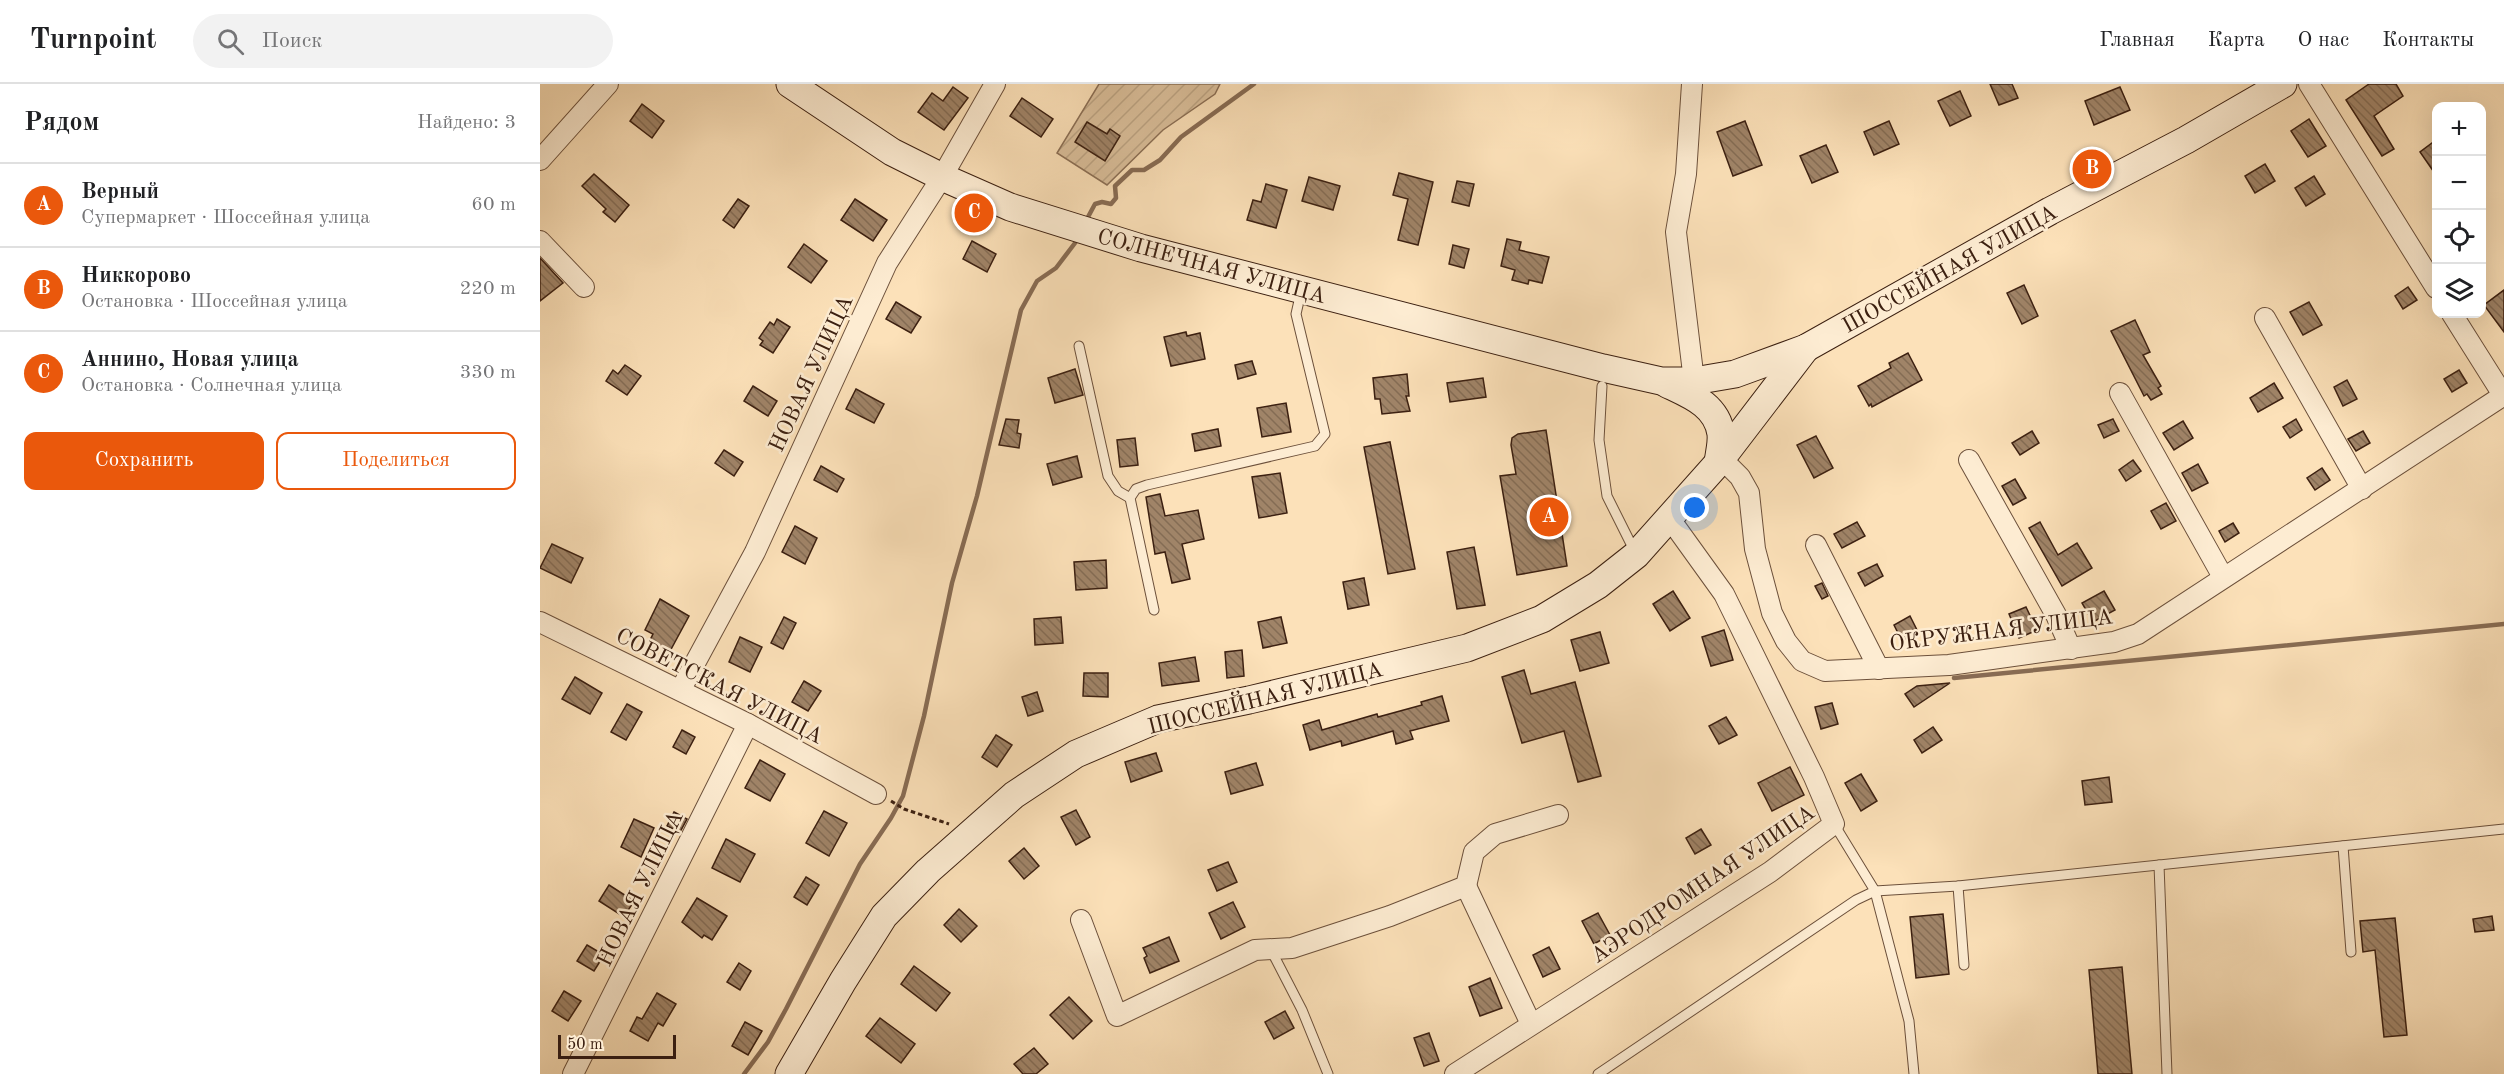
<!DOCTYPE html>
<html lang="ru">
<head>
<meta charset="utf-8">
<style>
  body { margin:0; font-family:"Old Standard TT",serif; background:#f2f2f2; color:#202124 }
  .controls { position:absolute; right:18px; top:18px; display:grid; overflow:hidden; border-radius:12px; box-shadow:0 6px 24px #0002 }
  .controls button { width:54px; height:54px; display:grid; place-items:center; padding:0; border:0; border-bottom:2px solid #e0e0e0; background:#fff; color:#202124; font:30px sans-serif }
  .scale { position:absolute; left:18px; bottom:15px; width:118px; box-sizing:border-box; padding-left:6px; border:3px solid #3c2011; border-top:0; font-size:16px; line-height:21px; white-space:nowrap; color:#3c2011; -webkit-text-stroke:4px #fdecd2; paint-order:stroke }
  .you { position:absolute; left:1155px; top:424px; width:21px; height:21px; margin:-15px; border:4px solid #fff; border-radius:50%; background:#1a73e8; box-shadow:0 0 0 9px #1a73e833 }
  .badge { display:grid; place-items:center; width:39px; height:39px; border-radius:50%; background:#ea580c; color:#fff; font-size:20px; font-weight:700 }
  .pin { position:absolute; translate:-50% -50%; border:3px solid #fff; box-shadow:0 2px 6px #0006 }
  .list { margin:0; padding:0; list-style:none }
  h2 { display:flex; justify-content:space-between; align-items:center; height:78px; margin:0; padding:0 24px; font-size:26px }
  h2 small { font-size:20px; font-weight:400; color:#757577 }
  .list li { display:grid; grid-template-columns:39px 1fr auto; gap:18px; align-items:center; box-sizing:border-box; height:84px; padding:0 24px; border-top:2px solid #e0e0e0 }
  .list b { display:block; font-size:22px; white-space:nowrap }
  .list p { margin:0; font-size:20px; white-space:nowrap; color:#757577 }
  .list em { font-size:20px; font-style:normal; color:#757577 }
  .actions { display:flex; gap:12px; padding:18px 24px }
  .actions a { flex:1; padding:14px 0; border:2px solid #ea580c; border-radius:12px; text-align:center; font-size:21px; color:#ea580c }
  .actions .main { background:#ea580c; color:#fff }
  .icon { flex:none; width:33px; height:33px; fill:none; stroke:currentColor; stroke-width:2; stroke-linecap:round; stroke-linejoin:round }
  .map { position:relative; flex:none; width:1964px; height:990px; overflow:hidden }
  header { display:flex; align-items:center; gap:36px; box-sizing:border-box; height:84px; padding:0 30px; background:#fff; border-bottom:2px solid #e0e0e0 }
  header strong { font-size:28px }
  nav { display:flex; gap:33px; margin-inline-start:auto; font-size:21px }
  .search { width:420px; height:54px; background:#f2f2f2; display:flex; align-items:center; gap:15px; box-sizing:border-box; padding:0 21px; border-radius:33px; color:#757577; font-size:22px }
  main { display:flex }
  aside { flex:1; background:#fff }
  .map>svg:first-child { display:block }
  .garden { fill:url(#garden-furrows); stroke:#8c7056; stroke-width:1.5 }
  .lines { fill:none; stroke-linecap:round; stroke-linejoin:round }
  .stream { stroke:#886c54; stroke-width:4.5 }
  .building { fill:url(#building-back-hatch); stroke:#3c2011; stroke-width:1.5 }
  .lane-casing { stroke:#6c503b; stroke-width:11 }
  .street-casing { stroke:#6c503b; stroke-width:22 }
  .secondary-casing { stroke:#3c2011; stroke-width:29 }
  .path { stroke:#3c2011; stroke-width:3; stroke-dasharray:4.5 3; stroke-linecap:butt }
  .lane { stroke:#fdecd2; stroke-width:9 }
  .street { stroke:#fdecd2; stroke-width:20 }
  .secondary { stroke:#fdecd2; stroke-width:27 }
  .labels { text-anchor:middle; stroke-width:5; stroke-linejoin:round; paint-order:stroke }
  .street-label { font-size:22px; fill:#3c2011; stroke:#fdecd2 }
</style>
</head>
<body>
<header>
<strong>Turnpoint</strong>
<div class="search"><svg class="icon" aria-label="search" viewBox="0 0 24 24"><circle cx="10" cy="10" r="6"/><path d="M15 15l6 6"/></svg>Поиск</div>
<nav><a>Главная</a><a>Карта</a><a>О нас</a><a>Контакты</a></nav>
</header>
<main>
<aside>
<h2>Рядом<small>Найдено: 3</small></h2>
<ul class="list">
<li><span class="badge">A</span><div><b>Верный</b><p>Супермаркет · Шоссейная улица</p></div><em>60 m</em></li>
<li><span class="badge">B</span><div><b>Никкорово</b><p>Остановка · Шоссейная улица</p></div><em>220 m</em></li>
<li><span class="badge">C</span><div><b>Аннино, Новая улица</b><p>Остановка · Солнечная улица</p></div><em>330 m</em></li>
</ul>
<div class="actions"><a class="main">Сохранить</a><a>Поделиться</a></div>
</aside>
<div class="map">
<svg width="1964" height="990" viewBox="0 0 1964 990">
  <defs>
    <pattern id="garden-furrows" width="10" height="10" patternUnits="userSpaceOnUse" patternTransform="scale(1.5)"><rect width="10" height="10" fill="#dbc09c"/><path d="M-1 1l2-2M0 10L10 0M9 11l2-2" fill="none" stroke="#bda585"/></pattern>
    <pattern id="building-back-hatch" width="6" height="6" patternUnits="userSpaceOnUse" patternTransform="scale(1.5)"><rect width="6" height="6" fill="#a08468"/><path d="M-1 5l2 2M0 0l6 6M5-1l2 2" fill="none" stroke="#846c54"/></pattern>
  </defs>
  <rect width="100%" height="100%" fill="#fce1b9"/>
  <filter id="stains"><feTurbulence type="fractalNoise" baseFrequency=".00333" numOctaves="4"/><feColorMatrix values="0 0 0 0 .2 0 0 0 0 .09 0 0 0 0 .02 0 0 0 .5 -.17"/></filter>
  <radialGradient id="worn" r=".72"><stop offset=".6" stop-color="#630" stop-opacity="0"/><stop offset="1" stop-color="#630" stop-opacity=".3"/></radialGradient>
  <!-- garden -->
  <polygon class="garden" points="559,0 680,0 675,10 623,46 567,101 517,69"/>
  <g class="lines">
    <!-- stream -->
    <g class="stream">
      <polyline points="548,133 555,120 562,118 571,120 576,114 575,102 592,86 604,86 620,76 641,53 714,0"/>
      <polyline points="1414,594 1964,540"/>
      <polyline points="204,990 228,958 246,925 320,780 351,734 363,712 384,632 412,499 437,412 481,226 497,197 516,184 535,159"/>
    </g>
  </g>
  <!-- building -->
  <g class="building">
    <polygon points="1450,0 1472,0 1478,14 1459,21"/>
    <polygon points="1829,0 1856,0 1863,12 1834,32 1854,65 1842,72 1806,16"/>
    <polygon points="413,3 428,14 404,46 378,28 392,9 403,17"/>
    <polygon points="1580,3 1590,26 1554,41 1545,17"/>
    <polygon points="1420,7 1431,32 1410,42 1398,17"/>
    <polygon points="482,14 513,35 501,53 470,32"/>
    <polygon points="102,20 124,37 112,54 90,37"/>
    <polygon points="1769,35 1786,62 1768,73 1751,47"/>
    <polygon points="1205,37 1222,81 1193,92 1177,48"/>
    <polygon points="1349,37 1359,60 1334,71 1324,48"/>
    <polygon points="547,38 567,50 570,45 580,52 565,77 535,58"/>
    <polygon points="1896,56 1896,91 1880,68"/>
    <polygon points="1286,61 1298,88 1272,99 1260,72"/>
    <polygon points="1725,80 1735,97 1715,109 1705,92"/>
    <polygon points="859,89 893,98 878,161 858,156 868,115 853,111"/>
    <polygon points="54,90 89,121 75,138 63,128 66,125 42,102"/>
    <polygon points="1774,92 1785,110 1766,122 1755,104"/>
    <polygon points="769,93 800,102 793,126 762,117"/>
    <polygon points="917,97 934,100 929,122 912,118"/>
    <polygon points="726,100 747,106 736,144 707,136 713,116 721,118"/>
    <polygon points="198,115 209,122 194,144 183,136"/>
    <polygon points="315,115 347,136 333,157 301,136"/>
    <polygon points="967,155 981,158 979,166 1009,173 1002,199 989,196 988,200 972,196 975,186 961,182"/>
    <polygon points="432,157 456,170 447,188 423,175"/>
    <polygon points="264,160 287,177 271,199 248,183"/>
    <polygon points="913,161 929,165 924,184 909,180"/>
    <polygon points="0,174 23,199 0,217"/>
    <polygon points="1484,201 1498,232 1482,240 1467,209"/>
    <polygon points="1868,203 1877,216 1863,225 1855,212"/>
    <polygon points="1964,206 1964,248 1944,221"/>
    <polygon points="356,218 381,233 371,249 346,235"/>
    <polygon points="1769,218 1782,241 1763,251 1750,228"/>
    <polygon points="237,235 250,243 233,269 220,261 223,257 219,254 230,238 234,241"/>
    <polygon points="1595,236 1610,268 1603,271 1621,302 1618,304 1622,310 1611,316 1607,310 1604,312 1571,247"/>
    <polygon points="646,248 647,252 660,249 665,275 631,282 624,253"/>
    <polygon points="1368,269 1382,296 1332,323 1331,320 1329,322 1318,302 1351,284 1349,279"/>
    <polygon points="712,277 716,290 698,295 695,281"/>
    <polygon points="85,281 101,292 87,311 66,297 73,286 78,290"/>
    <polygon points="535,285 543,311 515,319 508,294"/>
    <polygon points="1919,286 1927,299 1912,308 1904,295"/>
    <polygon points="867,290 869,312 866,312 870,327 842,330 840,315 835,315 833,294"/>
    <polygon points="943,294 946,313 910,318 907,299"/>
    <polygon points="1807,296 1817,315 1803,322 1794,303"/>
    <polygon points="1734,299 1743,314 1718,328 1710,314"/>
    <polygon points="213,302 237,317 228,332 204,317"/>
    <polygon points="316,305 344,320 334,339 306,325"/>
    <polygon points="746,319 751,348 722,353 717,324"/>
    <polygon points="466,335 479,336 477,349 481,350 479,364 459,361"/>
    <polygon points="1573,335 1579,347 1564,354 1558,341"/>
    <polygon points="1756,335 1762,346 1750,354 1743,343"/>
    <polygon points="1643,337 1653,354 1634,366 1623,349"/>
    <polygon points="678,345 681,362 655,367 652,350"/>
    <polygon points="1006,346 1027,482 977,491 960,392 976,390 971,361 972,354 978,350"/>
    <polygon points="1492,347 1499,359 1480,371 1472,359"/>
    <polygon points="1823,347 1830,359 1816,367 1808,355"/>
    <polygon points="1276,352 1293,384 1274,394 1257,361"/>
    <polygon points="595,354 598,381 580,383 577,356"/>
    <polygon points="850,358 875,485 848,490 824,363"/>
    <polygon points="184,366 203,378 194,392 175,379"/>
    <polygon points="537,372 542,393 513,401 507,380"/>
    <polygon points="1593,376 1601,387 1586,397 1579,386"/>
    <polygon points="1658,380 1668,399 1652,407 1642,389"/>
    <polygon points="281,382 304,395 297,408 274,396"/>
    <polygon points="1782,384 1790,396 1775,406 1767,394"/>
    <polygon points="740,389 747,429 719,434 712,393"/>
    <polygon points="1475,395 1486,414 1473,421 1462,402"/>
    <polygon points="620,410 625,432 658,426 664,455 642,460 650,495 632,499 625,468 615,470 606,413"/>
    <polygon points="1626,419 1636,437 1621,445 1611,427"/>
    <polygon points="1317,438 1325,452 1302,464 1294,450"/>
    <polygon points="1500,438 1518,471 1537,459 1552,484 1522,502 1489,444"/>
    <polygon points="1693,439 1699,449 1685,458 1679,447"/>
    <polygon points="255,442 277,454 265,480 242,468"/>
    <polygon points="12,460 43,474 31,499 0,484"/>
    <polygon points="934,463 945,521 917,525 907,468"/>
    <polygon points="566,476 567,504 536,506 534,478"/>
    <polygon points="1337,480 1343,492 1325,502 1318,489"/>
    <polygon points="824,494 829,521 808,525 803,498"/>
    <polygon points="1282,499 1288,512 1282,515 1275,502"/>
    <polygon points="1133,507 1150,534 1130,547 1113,520"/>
    <polygon points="1564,507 1575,526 1553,538 1542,519"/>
    <polygon points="120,515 149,532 129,569 109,558 113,550 105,546"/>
    <polygon points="1486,523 1497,546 1479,554 1469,530"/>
    <polygon points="1370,532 1378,548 1362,557 1354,541"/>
    <polygon points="244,533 256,539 243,565 231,559"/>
    <polygon points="521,533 523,559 495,561 494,535"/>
    <polygon points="741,533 747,559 723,564 718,538"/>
    <polygon points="1184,546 1193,576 1171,582 1162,553"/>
    <polygon points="1060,548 1069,579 1040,587 1031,556"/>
    <polygon points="200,553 222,563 210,588 189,578"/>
    <polygon points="702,566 704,592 687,594 685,568"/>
    <polygon points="655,573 659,597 622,602 619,579"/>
    <polygon points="984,586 991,610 1035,598 1061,692 1038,698 1024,647 982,659 962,593"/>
    <polygon points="544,589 568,589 568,613 543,612"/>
    <polygon points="35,593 62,609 50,630 22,615"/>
    <polygon points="264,597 281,607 268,627 252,618"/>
    <polygon points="1410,599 1374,623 1365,610 1377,602"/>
    <polygon points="497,608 503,627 488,632 482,613"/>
    <polygon points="902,612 909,637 870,647 873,655 856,660 853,647 802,662 801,657 770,666 763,641 779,636 782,646 837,630 838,633 882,621 881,618"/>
    <polygon points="1292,619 1298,640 1281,645 1275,623"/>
    <polygon points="87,620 102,628 86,656 71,648"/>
    <polygon points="1186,633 1197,651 1179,660 1169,642"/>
    <polygon points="1393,643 1402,656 1382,669 1374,656"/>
    <polygon points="142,646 155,653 146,670 133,663"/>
    <polygon points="456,651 472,661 457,683 442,673"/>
    <polygon points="616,669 622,687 591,698 585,678"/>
    <polygon points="220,676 245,690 230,717 205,704"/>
    <polygon points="716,679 723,701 691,710 685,688"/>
    <polygon points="1250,683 1264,711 1232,727 1218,699"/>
    <polygon points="1321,690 1337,717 1321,727 1305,699"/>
    <polygon points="1569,693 1572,718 1545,721 1542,697"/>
    <polygon points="536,726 550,753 536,761 521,733"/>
    <polygon points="284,727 307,739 289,772 266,759"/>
    <polygon points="134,728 147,735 140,748 127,742"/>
    <polygon points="94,735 114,744 101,773 81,763"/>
    <polygon points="1161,745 1171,761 1155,770 1146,754"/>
    <polygon points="186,755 215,770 200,798 172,784"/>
    <polygon points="484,764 499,782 484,795 469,777"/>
    <polygon points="688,778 697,798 677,807 668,786"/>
    <polygon points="266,793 279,801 267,821 254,813"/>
    <polygon points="69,801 94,817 84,833 59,817"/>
    <polygon points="157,814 187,832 172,856 164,851 162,854 142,838"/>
    <polygon points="693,818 705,843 681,855 669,829"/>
    <polygon points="419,825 437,842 421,858 404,841"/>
    <polygon points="1058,829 1070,851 1054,860 1042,837"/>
    <polygon points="1403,830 1409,890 1376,894 1370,833"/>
    <polygon points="1952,832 1954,846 1935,848 1933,835"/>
    <polygon points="1855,834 1867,951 1844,953 1835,866 1823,868 1820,837"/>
    <polygon points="629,853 639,877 610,889 604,874 607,872 603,864"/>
    <polygon points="47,861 64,871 54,887 37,877"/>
    <polygon points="1009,863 1020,885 1003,893 993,871"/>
    <polygon points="199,879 211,887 200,906 187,898"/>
    <polygon points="374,882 410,909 396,927 361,900"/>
    <polygon points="1582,883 1592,990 1558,990 1549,886"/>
    <polygon points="950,894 962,924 940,932 929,903"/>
    <polygon points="24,907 41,917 28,937 12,927"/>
    <polygon points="117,909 136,920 123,942 118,939 108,957 90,947 97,933 102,935"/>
    <polygon points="529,913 552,937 533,955 510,931"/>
    <polygon points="745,927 754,944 734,955 725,938"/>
    <polygon points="340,934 375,960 361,979 326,952"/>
    <polygon points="205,938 222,947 208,971 192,962"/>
    <polygon points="889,949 899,977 884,982 874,954"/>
    <polygon points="494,964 508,980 496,990 483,990 474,980"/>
  </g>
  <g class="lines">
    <!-- lane casing -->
    <g class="lane-casing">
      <g id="lane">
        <polyline points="539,262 568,392 578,407 590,414"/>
        <polyline points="1062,302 1059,356 1067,412 1094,466"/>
        <polyline points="614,526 590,414 596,405 607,401 775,362 785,350 756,230 761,208"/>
        <polyline points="1294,740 1335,807 1369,937 1374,990"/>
        <polyline points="1803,762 1811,868"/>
        <polyline points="1619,781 1627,990"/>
        <polyline points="1418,802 1424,881"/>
        <polyline points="731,866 762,926 788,990"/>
        <polyline points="1058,990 1316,816 1335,807 1418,802 1964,745"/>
      </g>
    </g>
    <!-- street casing -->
    <g class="street-casing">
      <g id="street">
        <polyline points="1152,0 1146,90 1136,148 1154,297"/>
        <polyline points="1769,0 1896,204"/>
        <polyline points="0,76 68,0"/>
        <polyline points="0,157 44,203"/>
        <polyline points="1912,230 1963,311"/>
        <polyline points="1725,234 1822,405"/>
        <polyline points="1580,309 1683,493"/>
        <polyline points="1182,375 1200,393 1209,409 1215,465 1232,529 1246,557 1262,577 1285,587 1409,581 1574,558 1598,550 1964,311"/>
        <polyline points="1429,376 1516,531 1531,565"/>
        <polyline points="1276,461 1339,585"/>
        <polyline points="0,538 208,640 336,710"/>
        <polyline points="141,605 215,468 347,179 402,93 455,0"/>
        <polyline points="926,802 991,940"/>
        <polyline points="541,836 577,932 715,866 752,864 850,832 926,802 934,768 955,750 1018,731"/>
        <polyline points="33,990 208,640"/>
        <polyline points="915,990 1230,788 1294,740 1274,693 1184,510 1130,435"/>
      </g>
    </g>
    <!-- secondary casing -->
    <g class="secondary-casing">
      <g id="secondary">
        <polyline points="250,0 352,68 402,93 470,123 601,164 1063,284 1121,297 1154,297 1195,290 1266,264 1510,127 1646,56 1743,0"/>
        <path d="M1127 300C1150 311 1177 321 1181 350 1182 359 1179 370 1178 379"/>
        <polyline points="249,990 303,897 344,832 388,787 474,711 536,670 618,635 709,616 927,564 1002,535 1058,501 1096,471 1178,379 1266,264"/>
      </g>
    </g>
    <!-- path -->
    <polyline class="path" points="351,717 364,725 409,740"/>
    <!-- lane -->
    <use href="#lane" class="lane"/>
    <!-- street -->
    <use href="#street" class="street"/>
    <!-- secondary -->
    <use href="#secondary" class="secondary"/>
  </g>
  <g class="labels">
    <!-- street labels -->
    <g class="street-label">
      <text transform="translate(672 181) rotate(15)" y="8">СОЛНЕЧНАЯ УЛИЦА</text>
      <text transform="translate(1409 184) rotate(-29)" y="8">ШОССЕЙНАЯ УЛИЦА</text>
      <text transform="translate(270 289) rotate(-65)" y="8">НОВАЯ УЛИЦА</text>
      <text transform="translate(1461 545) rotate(-7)" y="8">ОКРУЖНАЯ УЛИЦА</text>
      <text transform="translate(180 601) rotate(27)" y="8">СОВЕТСКАЯ УЛИЦА</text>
      <text transform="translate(725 613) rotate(-14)" y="8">ШОССЕЙНАЯ УЛИЦА</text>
      <text transform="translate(1162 799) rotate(-34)" y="8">АЭРОДРОМНАЯ УЛИЦА</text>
      <text transform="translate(99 804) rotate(-64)" y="8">НОВАЯ УЛИЦА</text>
    </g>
  </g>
  <rect width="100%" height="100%" filter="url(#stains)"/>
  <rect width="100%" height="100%" fill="url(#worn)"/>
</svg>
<div class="controls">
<button>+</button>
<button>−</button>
<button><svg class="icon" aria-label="locate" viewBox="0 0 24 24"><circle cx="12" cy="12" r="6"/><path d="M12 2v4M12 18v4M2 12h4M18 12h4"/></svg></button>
<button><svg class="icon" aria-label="layers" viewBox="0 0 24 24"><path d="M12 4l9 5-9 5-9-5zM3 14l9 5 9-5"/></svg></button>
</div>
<div class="scale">50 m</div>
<div class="you"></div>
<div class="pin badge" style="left:1009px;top:433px">A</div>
<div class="pin badge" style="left:1552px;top:85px">B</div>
<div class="pin badge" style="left:434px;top:129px">C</div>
</div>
</main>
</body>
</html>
